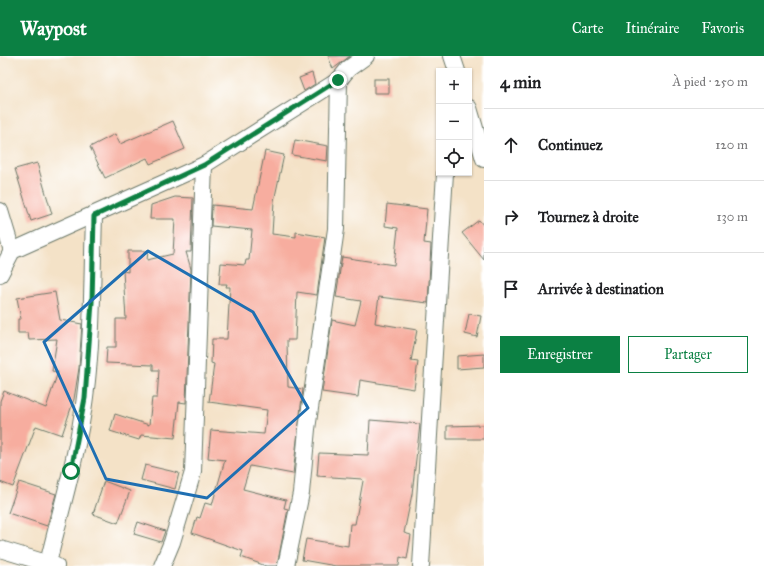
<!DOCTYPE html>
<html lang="fr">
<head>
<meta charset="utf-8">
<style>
  body { margin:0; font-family:"IM FELL Great Primer",serif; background:#f2f2f2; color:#202124 }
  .controls { position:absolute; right:12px; top:12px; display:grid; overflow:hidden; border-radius:0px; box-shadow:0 1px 3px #0004 }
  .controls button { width:36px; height:36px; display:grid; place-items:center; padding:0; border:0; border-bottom:1px solid #e0e0e0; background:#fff; color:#202124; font:20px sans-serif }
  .stop { position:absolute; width:12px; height:12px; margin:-9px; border:3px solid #0b8043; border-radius:50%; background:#fff }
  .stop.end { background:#0b8043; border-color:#fff; box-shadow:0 1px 4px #0008 }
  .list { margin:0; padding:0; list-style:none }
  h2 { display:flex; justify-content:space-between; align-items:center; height:52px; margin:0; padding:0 16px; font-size:17px }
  h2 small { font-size:13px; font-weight:400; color:#757577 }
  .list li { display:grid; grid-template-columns:26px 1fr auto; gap:12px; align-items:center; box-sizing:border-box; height:72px; padding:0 16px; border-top:1px solid #e0e0e0 }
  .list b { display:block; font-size:15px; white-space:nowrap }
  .list em { font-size:13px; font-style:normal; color:#757577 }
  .actions { display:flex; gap:8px; padding:12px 16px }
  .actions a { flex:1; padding:9px 0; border:1px solid #0b8043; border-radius:0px; text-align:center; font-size:14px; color:#0b8043 }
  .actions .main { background:#0b8043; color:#fff }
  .icon { flex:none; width:22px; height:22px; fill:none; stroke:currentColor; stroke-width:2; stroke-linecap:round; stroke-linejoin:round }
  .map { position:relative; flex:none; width:484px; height:510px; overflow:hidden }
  header { display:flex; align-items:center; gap:24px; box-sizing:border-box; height:56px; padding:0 20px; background:#0b8043; color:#fff }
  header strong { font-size:19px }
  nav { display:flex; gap:22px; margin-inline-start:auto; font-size:14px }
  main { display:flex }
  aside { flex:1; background:#fff }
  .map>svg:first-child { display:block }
  .building { fill:#f7ad9f }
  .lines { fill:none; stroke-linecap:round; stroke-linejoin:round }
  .minor-casing { stroke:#6a7767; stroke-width:18 }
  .minor { stroke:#fff; stroke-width:16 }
  .route { stroke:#0b8043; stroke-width:5 }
  .marked { fill:none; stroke:#1f6fb2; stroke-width:3; stroke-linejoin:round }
</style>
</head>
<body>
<header>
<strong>Waypost</strong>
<nav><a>Carte</a><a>Itinéraire</a><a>Favoris</a></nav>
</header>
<main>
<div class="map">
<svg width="484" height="510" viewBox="0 0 484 510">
  <rect width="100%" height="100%" fill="#fff"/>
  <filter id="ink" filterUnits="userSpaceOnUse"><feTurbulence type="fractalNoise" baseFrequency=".025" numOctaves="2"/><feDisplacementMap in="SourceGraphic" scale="8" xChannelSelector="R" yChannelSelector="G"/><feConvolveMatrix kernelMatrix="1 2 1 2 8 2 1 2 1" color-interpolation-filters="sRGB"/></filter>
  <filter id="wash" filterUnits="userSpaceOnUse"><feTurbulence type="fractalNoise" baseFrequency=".012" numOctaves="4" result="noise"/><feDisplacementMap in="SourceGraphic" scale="16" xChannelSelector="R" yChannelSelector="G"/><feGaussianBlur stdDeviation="0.9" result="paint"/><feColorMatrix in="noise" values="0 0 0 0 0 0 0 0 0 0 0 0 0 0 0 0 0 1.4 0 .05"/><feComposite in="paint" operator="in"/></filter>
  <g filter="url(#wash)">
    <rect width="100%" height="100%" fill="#f4e2c7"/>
    <g id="blocks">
      <!-- building -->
      <g class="building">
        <polygon points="328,0 350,0 333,13"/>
        <polygon points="312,17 315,28 304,35 299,22"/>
        <rect x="374" y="23" width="15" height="14"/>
        <polygon points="173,65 185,93 150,108 147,102 105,122 90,91 115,78 120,88"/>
        <polygon points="295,84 328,90 327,105 292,99"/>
        <polygon points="265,95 284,99 274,145 272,178 296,181 296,176 325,181 317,239 297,236 295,284 287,284 288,331 303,333 293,418 250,410 243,433 286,444 284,452 288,453 277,510 266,510 241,501 243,495 192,477 197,461 200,462 205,447 212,449 225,404 208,402 211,374 264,378 267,354 209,346 214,308 211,307 212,283 227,283 230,231 226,231 227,228 219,228 221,207 245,209 246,204 249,204 252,174 211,170 212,149 253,153"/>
        <polygon points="37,107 52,158 31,165 15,113"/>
        <polygon points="175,141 193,142 191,196 186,196 191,213 186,347 179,346 175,382 141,379 139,384 110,375 115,358 149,369 152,342 157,342 159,314 153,314 153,309 106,307 107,291 116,291 116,263 126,263 123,215 128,216 128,195 148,195 147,204 173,198 175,163 150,163 151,149"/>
        <polygon points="387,148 427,153 424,187 431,188 428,247 379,241 375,267 417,274 411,305 418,306 414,333 360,324 358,341 322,336 332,264 355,269 361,245 336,241 342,201 394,209 398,172 385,170"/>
        <polygon points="479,164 484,170 484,204 462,177"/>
        <polygon points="55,236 60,264 82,268 79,312 74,343 62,379 36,370 13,431 0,426 0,345 4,335 46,352 58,316 52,315 57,283 29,284 28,277 18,277 18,263 21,263 17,242"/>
        <polygon points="469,258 481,260 477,281 465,278"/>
        <polygon points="484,298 484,311 457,313 457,300"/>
        <polygon points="370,364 420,368 412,438 404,477 411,479 407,503 400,501 399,510 336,510 302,504 306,483 348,490 350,468 355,468 363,425 362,423 317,420 319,397 368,399"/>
        <polygon points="484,369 484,383 447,383 447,370"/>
        <polygon points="145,409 179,417 175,433 141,424"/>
        <polygon points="104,425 130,435 118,467 93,458"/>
        <polygon points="19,426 56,438 47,470 8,457"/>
        <polygon points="138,466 165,475 161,486 134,478"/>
      </g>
    </g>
  </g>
  <g filter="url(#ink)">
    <use href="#blocks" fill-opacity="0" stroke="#6a7767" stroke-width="1"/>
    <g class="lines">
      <!-- minor casing -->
      <g class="minor-casing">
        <g id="minor">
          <polyline points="452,0 457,15"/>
          <polyline points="469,52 484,103"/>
          <polyline points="0,155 12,195"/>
          <polyline points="0,218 12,195 204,109 339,24 348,13 366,0"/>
          <polyline points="0,493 56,510"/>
          <path d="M48 507C61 453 78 397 85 341 93 282 92 220 94 160"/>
          <polyline points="162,510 172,486 193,416 204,109"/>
          <polyline points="286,510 301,437 307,373 336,173 339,24"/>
          <polyline points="421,510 445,117"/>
        </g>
      </g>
      <!-- minor -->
      <use href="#minor" class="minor"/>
    </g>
  </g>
  <g class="lines" filter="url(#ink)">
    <!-- route -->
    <polyline class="route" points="71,415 85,342 92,246 94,160 204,109 338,24"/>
  </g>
  <!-- marked area -->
  <path class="marked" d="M148 195 253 256 308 352 207 442 106 423 44 286Z"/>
</svg>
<div class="controls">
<button>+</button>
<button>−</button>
<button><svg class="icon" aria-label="locate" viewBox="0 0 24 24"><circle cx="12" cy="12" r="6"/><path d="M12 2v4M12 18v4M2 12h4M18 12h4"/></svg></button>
</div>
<div class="stop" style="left:71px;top:415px"></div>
<div class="stop end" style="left:338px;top:24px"></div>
</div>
<aside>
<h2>4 min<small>À pied · 250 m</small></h2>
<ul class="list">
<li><svg class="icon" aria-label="ahead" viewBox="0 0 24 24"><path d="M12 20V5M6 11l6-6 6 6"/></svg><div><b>Continuez</b></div><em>120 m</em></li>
<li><svg class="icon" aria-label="right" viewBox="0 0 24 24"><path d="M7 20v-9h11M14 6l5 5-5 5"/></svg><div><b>Tournez à droite</b></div><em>130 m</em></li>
<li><svg class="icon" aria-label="arrive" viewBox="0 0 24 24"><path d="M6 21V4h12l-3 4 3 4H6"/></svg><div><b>Arrivée à destination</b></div></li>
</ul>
<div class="actions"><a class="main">Enregistrer</a><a>Partager</a></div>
</aside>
</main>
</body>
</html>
